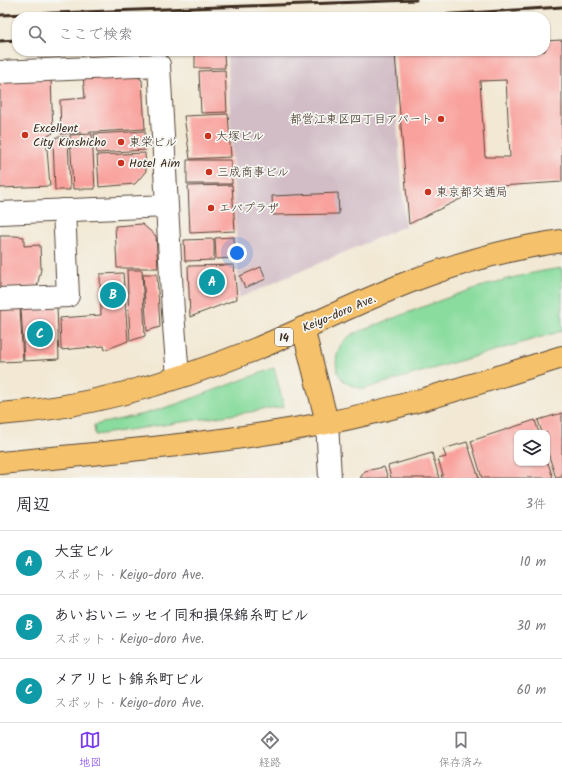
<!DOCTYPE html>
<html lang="ja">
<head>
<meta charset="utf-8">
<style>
  body { margin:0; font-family:Kalam,"Klee One",sans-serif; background:#f2f2f3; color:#2b2b33 }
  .controls { position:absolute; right:12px; bottom:12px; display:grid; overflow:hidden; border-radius:8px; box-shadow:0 1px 3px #0004 }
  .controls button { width:36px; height:36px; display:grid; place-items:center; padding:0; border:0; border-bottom:1px solid #e1e1e2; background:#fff; color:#2b2b33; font:20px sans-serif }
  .you { position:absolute; left:237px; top:253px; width:14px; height:14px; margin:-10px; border:3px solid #fff; border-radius:50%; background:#1a73e8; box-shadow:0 0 0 6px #1a73e833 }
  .badge { display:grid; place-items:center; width:26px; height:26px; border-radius:50%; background:#7c3aed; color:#fff; font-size:13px; font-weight:700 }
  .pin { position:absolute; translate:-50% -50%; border:2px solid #fff; box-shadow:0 1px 4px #0006 }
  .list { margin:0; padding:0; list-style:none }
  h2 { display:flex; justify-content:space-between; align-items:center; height:52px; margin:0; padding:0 16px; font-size:17px }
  h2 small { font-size:13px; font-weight:400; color:#7c7c81 }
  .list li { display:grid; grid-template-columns:26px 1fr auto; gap:12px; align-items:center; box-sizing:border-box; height:64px; padding:0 16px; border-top:1px solid #e1e1e2 }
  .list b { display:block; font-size:15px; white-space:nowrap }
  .list p { margin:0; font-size:13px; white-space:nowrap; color:#7c7c81 }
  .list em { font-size:13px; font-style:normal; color:#7c7c81 }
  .icon { flex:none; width:22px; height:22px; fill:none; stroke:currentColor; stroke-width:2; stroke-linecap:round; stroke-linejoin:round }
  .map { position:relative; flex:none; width:562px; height:478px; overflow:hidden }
  .search { position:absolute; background:#fff; box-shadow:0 1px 3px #0004; left:12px; right:12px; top:12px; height:44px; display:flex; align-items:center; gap:10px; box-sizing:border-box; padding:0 14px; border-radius:16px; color:#7c7c81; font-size:15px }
  .sheet { height:244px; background:#fff }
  nav { display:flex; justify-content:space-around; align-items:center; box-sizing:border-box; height:56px; border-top:1px solid #e1e1e2; background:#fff; font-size:11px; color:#7c7c81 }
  nav a { display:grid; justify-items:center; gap:2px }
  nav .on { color:#7c3aed }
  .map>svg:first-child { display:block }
  .industrial { fill:#d2bdc6 }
  .green { fill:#89dc9e; stroke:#62835e }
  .building { fill:#f9a19c; fill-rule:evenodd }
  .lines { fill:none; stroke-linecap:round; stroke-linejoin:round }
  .minor-casing { stroke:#564639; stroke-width:24 }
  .trunk-casing { stroke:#564639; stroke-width:24 }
  .minor { stroke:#fff; stroke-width:22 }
  .trunk { stroke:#f5c16b; stroke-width:22 }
  .rail { stroke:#3b2a1e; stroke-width:3 }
  .poi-dot { fill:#c8321e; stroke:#f6f6f2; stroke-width:1.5 }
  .labels { text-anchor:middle; stroke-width:3.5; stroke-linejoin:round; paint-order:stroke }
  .shield { fill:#f6f6f2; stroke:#73675e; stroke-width:1 }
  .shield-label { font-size:11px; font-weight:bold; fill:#3b2a1e }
  .poi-label { font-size:12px; fill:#3b2a1e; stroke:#f6f6f2; text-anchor:start }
  .street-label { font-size:12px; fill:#3b2a1e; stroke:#f6f6f2 }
</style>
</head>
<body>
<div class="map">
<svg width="562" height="478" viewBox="0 0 562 478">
  <rect width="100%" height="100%" fill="#f6f6f2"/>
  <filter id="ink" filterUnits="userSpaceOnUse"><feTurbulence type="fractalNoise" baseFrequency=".025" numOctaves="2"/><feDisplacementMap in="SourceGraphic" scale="8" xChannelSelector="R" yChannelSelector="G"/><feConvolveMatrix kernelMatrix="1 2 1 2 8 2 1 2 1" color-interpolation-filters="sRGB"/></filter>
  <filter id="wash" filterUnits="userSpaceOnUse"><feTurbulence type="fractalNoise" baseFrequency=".012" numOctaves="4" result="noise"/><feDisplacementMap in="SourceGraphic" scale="16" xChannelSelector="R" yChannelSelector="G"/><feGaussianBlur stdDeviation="0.9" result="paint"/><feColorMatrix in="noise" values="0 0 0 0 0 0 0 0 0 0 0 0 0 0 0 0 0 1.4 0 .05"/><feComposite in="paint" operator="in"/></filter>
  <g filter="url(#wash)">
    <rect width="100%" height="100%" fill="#f2e8d3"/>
    <!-- industrial -->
    <polygon class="industrial" points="292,51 393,51 392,54 405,226 239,298 227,54"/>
    <!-- green -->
    <g class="green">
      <path d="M562 268V331L363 389C356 387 348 385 343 380 333 371 335 352 343 342 345 339 350 336 353 334 421 308 489 278 562 268Z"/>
      <polygon points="274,368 284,407 95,435 94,425 144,414 177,404"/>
    </g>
    <g id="blocks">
      <!-- building -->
      <g class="building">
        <path d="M562 40V182L485 187 409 224 395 54 429 51H545V41ZM506 80 510 157H485L480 81Z"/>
        <polygon points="224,54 225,68 195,68 195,55"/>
        <polygon points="225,70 227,112 201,113 199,71"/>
        <polygon points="131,73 142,80 145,129 61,134 60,100 85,98 83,75"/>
        <polygon points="51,79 53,133 46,137 50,186 0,188 0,81"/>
        <polygon points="228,114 231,157 190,159 184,116"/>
        <polygon points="145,131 146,150 97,153 94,134"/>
        <polygon points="92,134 95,189 73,189 70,135"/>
        <polygon points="56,137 68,137 70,190 55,190 53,142 55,142"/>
        <polygon points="145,153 146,171 135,184 99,187 97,155"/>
        <polygon points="187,160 231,160 232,184 187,184"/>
        <polygon points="232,185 235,231 190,233 188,186"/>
        <polygon points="338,193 339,214 273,215 272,196"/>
        <polygon points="142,224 156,236 158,268 117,268 115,226"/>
        <polygon points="0,236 16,236 24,237 24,246 40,245 41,269 37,287 0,289"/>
        <polygon points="234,237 235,258 216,259 215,238"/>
        <polygon points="214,239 214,260 185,261 184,240"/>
        <polygon points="234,265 237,299 190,317 188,266"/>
        <polygon points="261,267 266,279 245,288 240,276"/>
        <polygon points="127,270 142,270 145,336 130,341"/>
        <polygon points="123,273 128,341 105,350 104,346 61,350 60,318 101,315 100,274"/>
        <polygon points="143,274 157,274 160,327 147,331"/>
        <polygon points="57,305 59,359 24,361 21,308"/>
        <polygon points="20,307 23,361 0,362 0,308"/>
        <polygon points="562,413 562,477 556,478 547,450 547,433 542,433 538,420"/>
        <polygon points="535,420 539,433 517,433 517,463 548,463 553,478 482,478 471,441"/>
        <polygon points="467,442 479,478 442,478 441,475 443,475 438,459 446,457 443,449"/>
        <polygon points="432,453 439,478 391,478 388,466"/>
        <polygon points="384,467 388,478 360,478 365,471"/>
      </g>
    </g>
  </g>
  <g filter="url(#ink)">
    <use href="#blocks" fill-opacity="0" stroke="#564639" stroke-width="1"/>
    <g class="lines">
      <!-- minor casing -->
      <g class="minor-casing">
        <g id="minor">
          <polyline points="0,72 159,65 167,206 0,213"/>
          <polyline points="167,206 173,312 178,377"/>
          <polyline points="0,299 68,296 64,210"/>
          <polyline points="327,422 330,478"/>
        </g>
      </g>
      <!-- trunk casing -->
      <g class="trunk-casing">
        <g id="trunk">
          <polyline points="303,328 327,422"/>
          <path d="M0 414C88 408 175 382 256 349 309 327 360 301 414 280 462 262 511 248 562 241"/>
          <path d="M0 463C109 452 219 444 327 423 407 407 484 381 562 357"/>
        </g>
      </g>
      <!-- minor -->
      <use href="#minor" class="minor"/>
      <!-- trunk -->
      <use href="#trunk" class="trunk"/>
      <!-- rail -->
      <g class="rail">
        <polyline points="0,15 416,0"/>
        <polyline points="408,17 562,7"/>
        <polyline points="0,41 17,40"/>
      </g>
    </g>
  </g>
  <!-- markers -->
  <g class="poi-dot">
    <circle cx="441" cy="119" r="4"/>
    <circle cx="25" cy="135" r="4"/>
    <circle cx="208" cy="136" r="4"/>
    <circle cx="121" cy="142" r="4"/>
    <circle cx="121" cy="163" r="4"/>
    <circle cx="209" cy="172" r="4"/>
    <circle cx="428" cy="192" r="4"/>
    <circle cx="211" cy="208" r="4"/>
  </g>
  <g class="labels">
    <!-- shield labels -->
    <rect class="shield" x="275" y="328" width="18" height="18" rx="3"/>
    <g class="shield-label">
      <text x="284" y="341">14</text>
    </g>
    <!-- poi labels -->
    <g class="poi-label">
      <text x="433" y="123" text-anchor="end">都営江東区四丁目アパート</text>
      <text x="33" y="132">Excellent<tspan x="33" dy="14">City Kinshicho</tspan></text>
      <text x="216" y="140">大塚ビル</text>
      <text x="129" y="146">東栄ビル</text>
      <text x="129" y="167">Hotel Aim</text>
      <text x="217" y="176">三成商事ビル</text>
      <text x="436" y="196">東京都交通局</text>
      <text x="219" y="212">エバプラザ</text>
    </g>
    <!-- street labels -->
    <g class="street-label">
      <text transform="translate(339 313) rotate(-23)" y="4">Keiyo-doro Ave.</text>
    </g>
  </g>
</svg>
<div class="controls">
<button><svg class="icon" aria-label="layers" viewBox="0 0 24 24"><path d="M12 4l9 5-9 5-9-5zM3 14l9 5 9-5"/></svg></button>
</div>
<div class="you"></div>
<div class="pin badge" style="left:212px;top:282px;background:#0f9aa8">A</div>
<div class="pin badge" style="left:113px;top:295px;background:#0f9aa8">B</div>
<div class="pin badge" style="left:40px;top:334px;background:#0f9aa8">C</div>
<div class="search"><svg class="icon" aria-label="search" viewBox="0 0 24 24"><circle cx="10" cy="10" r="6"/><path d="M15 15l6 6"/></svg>ここで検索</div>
</div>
<section class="sheet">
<h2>周辺<small>3件</small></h2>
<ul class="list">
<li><span class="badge" style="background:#0f9aa8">A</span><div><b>大宝ビル</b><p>スポット · Keiyo-doro Ave.</p></div><em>10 m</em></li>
<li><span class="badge" style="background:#0f9aa8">B</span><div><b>あいおいニッセイ同和損保錦糸町ビル</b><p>スポット · Keiyo-doro Ave.</p></div><em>30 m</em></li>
<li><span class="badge" style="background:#0f9aa8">C</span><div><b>メアリヒト錦糸町ビル</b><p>スポット · Keiyo-doro Ave.</p></div><em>60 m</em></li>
</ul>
</section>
<nav>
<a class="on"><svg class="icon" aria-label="map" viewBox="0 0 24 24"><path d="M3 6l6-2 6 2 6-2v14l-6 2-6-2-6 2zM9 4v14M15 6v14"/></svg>地図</a>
<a><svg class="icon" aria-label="directions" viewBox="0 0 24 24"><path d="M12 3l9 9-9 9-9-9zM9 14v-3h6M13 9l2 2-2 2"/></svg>経路</a>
<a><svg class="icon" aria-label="saved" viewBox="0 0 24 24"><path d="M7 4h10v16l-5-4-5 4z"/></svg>保存済み</a>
</nav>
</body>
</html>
